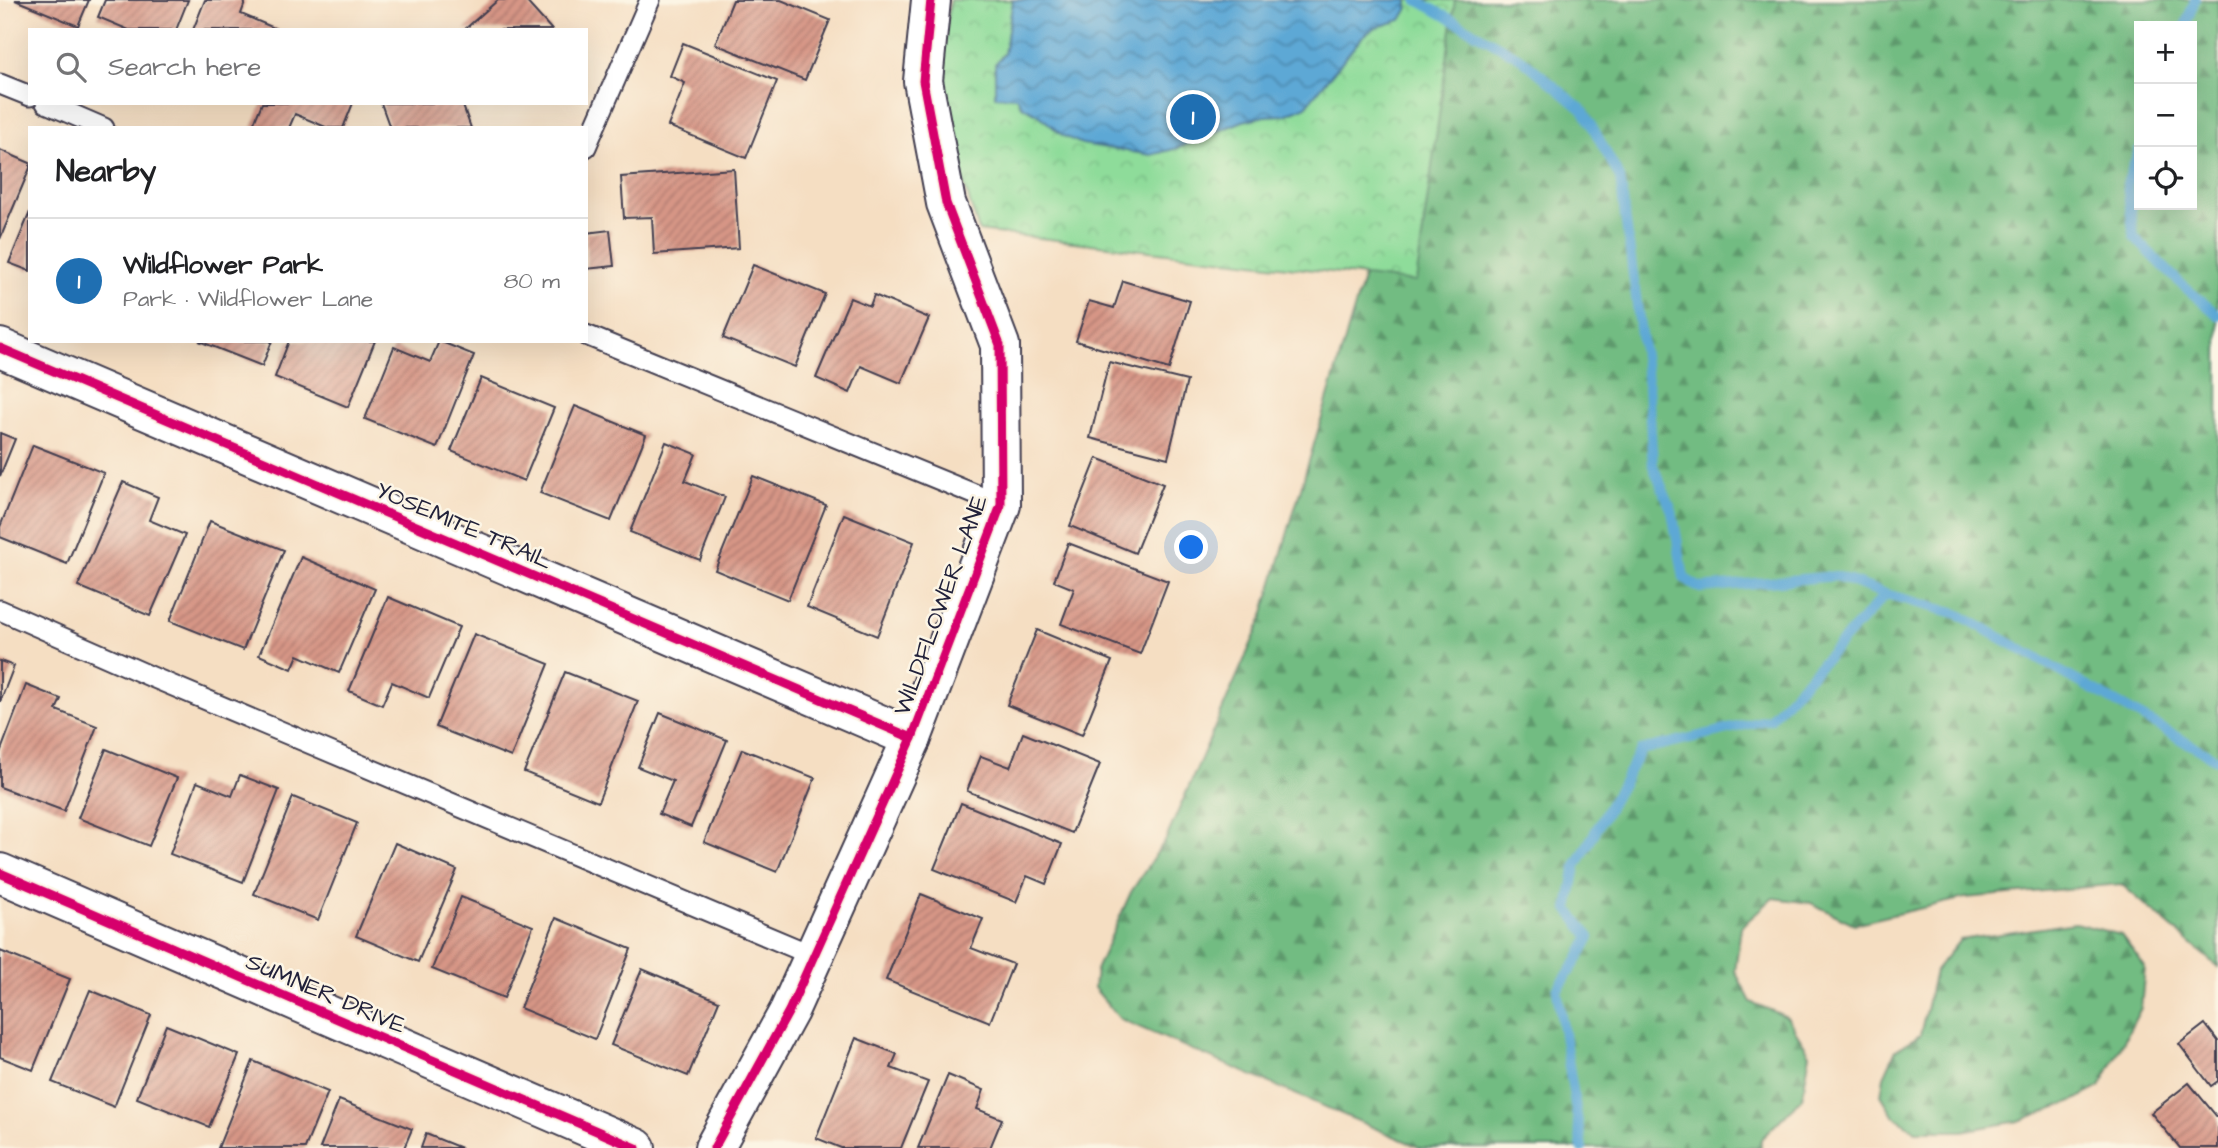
<!DOCTYPE html>
<html lang="en">
<head>
<meta charset="utf-8">
<style>
  body { margin:0; font-family:"Architects Daughter",sans-serif; background:#f2f2f2; color:#202124 }
  .controls { position:absolute; right:21px; top:21px; display:grid; overflow:hidden; border-radius:0px; box-shadow:0 7px 28px #0002 }
  .controls button { width:63px; height:63px; display:grid; place-items:center; padding:0; border:0; border-bottom:2px solid #e0e0e0; background:#fff; color:#202124; font:35px sans-serif }
  .you { position:absolute; left:1192px; top:548px; width:24px; height:24px; margin:-18px; border:5px solid #fff; border-radius:50%; background:#1a73e8; box-shadow:0 0 0 10px #1a73e833 }
  .badge { display:grid; place-items:center; width:46px; height:46px; border-radius:50%; background:#1f6fb2; color:#fff; font-size:23px; font-weight:700 }
  .pin { position:absolute; translate:-50% -50%; border:4px solid #fff; box-shadow:0 2px 7px #0006 }
  .list { margin:0; padding:0; list-style:none }
  h2 { display:flex; justify-content:space-between; align-items:center; height:91px; margin:0; padding:0 28px; font-size:30px }
  h2 small { font-size:23px; font-weight:400; color:#757577 }
  .list li { display:grid; grid-template-columns:46px 1fr auto; gap:21px; align-items:center; box-sizing:border-box; height:126px; padding:0 28px; border-top:2px solid #e0e0e0 }
  .list b { display:block; font-size:26px; white-space:nowrap }
  .list p { margin:0; font-size:23px; white-space:nowrap; color:#757577 }
  .list em { font-size:23px; font-style:normal; color:#757577 }
  .icon { flex:none; width:38px; height:38px; fill:none; stroke:currentColor; stroke-width:2; stroke-linecap:round; stroke-linejoin:round }
  .map { position:relative; flex:none; width:2218px; height:1148px; overflow:hidden }
  .search { position:absolute; background:#fff; box-shadow:0 7px 28px #0002; left:28px; top:28px; width:560px; height:77px; display:flex; align-items:center; gap:18px; box-sizing:border-box; padding:0 24px; border-radius:0px; color:#757577; font-size:26px }
  .panel { position:absolute; background:#fff; box-shadow:0 7px 28px #0002; left:28px; top:126px; width:560px; height:217px; border-radius:0px }
  .map>svg:first-child { display:block }
  .forest { fill:url(#forest-firs); stroke:#4a6f5e; stroke-width:2; fill-rule:evenodd }
  .park { fill:url(#park-crowns); stroke:#587f6a; stroke-width:2 }
  .water { fill:url(#water-waves); stroke:#406588; stroke-width:2 }
  .lines { fill:none; stroke-linecap:round; stroke-linejoin:round }
  .stream { stroke:#5da8d5; stroke-width:10 }
  .building { fill:url(#building-hatch) }
  .service-casing { stroke:#423e4f; stroke-width:23 }
  .minor-casing { stroke:#423e4f; stroke-width:42 }
  .service { stroke:#fff; stroke-width:19 }
  .minor { stroke:#fff; stroke-width:38 }
  .cycleway-casing { stroke:#fcf5e5; stroke-width:13 }
  .cycleway { stroke:#d6006c; stroke-width:9 }
  .labels { text-anchor:middle; stroke-width:5; stroke-linejoin:round; paint-order:stroke }
  .street-label { font-size:24px; fill:#22223b; stroke:#fcf5e5 }
</style>
</head>
<body>
<div class="map">
<svg width="2218" height="1148" viewBox="0 0 2218 1148">
  <defs>
    <pattern id="forest-firs" width="22" height="20" patternUnits="userSpaceOnUse" patternTransform="scale(1.75)"><rect width="22" height="20" fill="#72bc82"/><path d="M5 1l3.5 6h-7zM16 11l3.5 6h-7z" fill="#5d986c"/></pattern>
    <pattern id="park-crowns" width="20" height="18" patternUnits="userSpaceOnUse" patternTransform="scale(1.75)"><rect width="20" height="18" fill="#8edc9a"/><path d="M2 6a3 3 0 1 1 6 0M12 15a3 3 0 1 1 6 0" fill="none" stroke="#7abc86"/></pattern>
    <pattern id="water-waves" width="16" height="10" patternUnits="userSpaceOnUse" patternTransform="scale(1.75)"><rect width="16" height="10" fill="#5da8d5"/><path d="M0 5q4-4 8 0t8 0" fill="none" stroke="#4c88ae"/></pattern>
    <pattern id="building-hatch" width="6" height="6" patternUnits="userSpaceOnUse" patternTransform="scale(1.75)"><rect width="6" height="6" fill="#d79686"/><path d="M-1 1l2-2M0 6l6-6M5 7l2-2" fill="none" stroke="#ae7a6f"/></pattern>
  </defs>
  <rect width="100%" height="100%" fill="#fcf5e5"/>
  <filter id="ink" filterUnits="userSpaceOnUse"><feTurbulence type="fractalNoise" baseFrequency=".0143" numOctaves="2"/><feDisplacementMap in="SourceGraphic" scale="14" xChannelSelector="R" yChannelSelector="G"/><feConvolveMatrix kernelMatrix="1 2 1 2 8 2 1 2 1" color-interpolation-filters="sRGB"/></filter>
  <filter id="wash" filterUnits="userSpaceOnUse"><feTurbulence type="fractalNoise" baseFrequency=".00686" numOctaves="4" result="noise"/><feDisplacementMap in="SourceGraphic" scale="28" xChannelSelector="R" yChannelSelector="G"/><feGaussianBlur stdDeviation="1.57" result="paint"/><feColorMatrix in="noise" values="0 0 0 0 0 0 0 0 0 0 0 0 0 0 0 0 0 1.4 0 .05"/><feComposite in="paint" operator="in"/></filter>
  <g filter="url(#wash)">
    <rect width="100%" height="100%" fill="#f5dec2"/>
    <!-- forest -->
    <g class="forest">
      <path d="M1420 0H2218V967L2121 884 1965 898 1854 924 1811 903 1773 898 1741 927 1735 971 1751 1002 1787 1017 1810 1054 1802 1098 1761 1139V1148H1421L1120 1019 1094 988 1096 970 1131 892 1166 839 1262 619 1364 276ZM2139 26H2192V205H2139Z"/>
      <polygon points="2075,923 2121,935 2145,967 2141,1008 2100,1087 2075,1100 2019,1121 1962,1131 1916,1131 1894,1116 1881,1095 1884,1076 1896,1050 1920,1035 1935,971 1960,940"/>
    </g>
    <!-- park -->
    <path class="park" d="M950 0H1455L1416 282 979 231C965 186 948 140 944 93 941 62 946 30 950 0Z"/>
    <!-- water -->
    <polygon class="water" points="1013,0 1408,0 1408,8 1401,20 1374,28 1362,37 1306,106 1285,115 1265,116 1243,121 1178,148 1151,155 1082,144 1063,136 1039,115 1022,106 1017,97 995,96 995,64 1004,54"/>
    <g class="lines">
      <!-- stream -->
      <g class="stream">
        <polyline points="1417,0 1522,59 1584,111 1620,178 1648,386 1653,466 1672,511 1684,578 1700,588 1836,576 1886,594"/>
        <polyline points="2185,26 2195,0"/>
        <polyline points="2139,150 2127,184 2134,237 2181,284 2218,315"/>
        <polyline points="1582,1148 1557,990 1578,959 1590,937 1568,909 1576,866 1641,750 1770,719 1886,594 1958,614 2218,760"/>
      </g>
    </g>
    <g id="blocks">
      <!-- building -->
      <g class="building">
        <polygon points="15,0 89,0 78,26"/>
        <polygon points="105,0 188,0 176,30 129,30 98,17"/>
        <polygon points="205,0 246,0 241,14 279,30 193,30"/>
        <polygon points="498,0 525,0 552,30 464,30"/>
        <polygon points="733,0 781,0 830,20 805,80 715,44"/>
        <polygon points="683,43 777,81 746,158 668,126 685,83 670,76"/>
        <polygon points="262,103 353,103 343,128 328,128 295,114 289,128 252,128"/>
        <polygon points="381,103 462,103 471,128 390,128"/>
        <polygon points="0,150 30,163 30,168 0,239"/>
        <polygon points="734,169 739,248 654,254 652,217 624,218 621,177"/>
        <polygon points="30,212 30,271 9,263"/>
        <polygon points="610,230 614,266 586,269 586,233"/>
        <polygon points="753,265 825,294 795,367 723,338"/>
        <polygon points="1123,281 1190,301 1169,369 1076,341 1089,301 1114,308"/>
        <polygon points="874,295 929,318 901,383 861,366 850,393 816,378 850,298 870,306"/>
        <polygon points="199,341 272,341 262,366"/>
        <polygon points="289,341 375,341 348,407 275,377"/>
        <polygon points="439,341 474,355 437,448 365,419 394,347 430,362"/>
        <polygon points="1109,362 1187,381 1168,458 1090,438"/>
        <polygon points="481,378 554,408 524,481 451,451"/>
        <polygon points="575,406 646,435 611,521 540,493"/>
        <polygon points="0,433 15,439 0,476"/>
        <polygon points="666,442 696,454 685,481 725,497 700,560 630,532"/>
        <polygon points="33,445 104,473 67,564 0,537 0,527"/>
        <polygon points="1097,458 1163,484 1135,553 1070,526"/>
        <polygon points="753,476 826,505 788,600 715,570"/>
        <polygon points="123,482 158,497 149,520 185,535 150,616 78,586"/>
        <polygon points="844,514 914,542 877,636 807,607"/>
        <polygon points="210,521 284,550 243,650 170,621"/>
        <polygon points="1068,543 1168,581 1140,654 1061,624 1074,589 1054,581"/>
        <polygon points="301,557 375,589 339,673 298,655 292,669 259,655"/>
        <polygon points="388,597 459,627 429,698 392,682 382,705 349,691"/>
        <polygon points="1037,630 1112,661 1082,735 1007,705"/>
        <polygon points="474,634 549,664 511,757 436,727"/>
        <polygon points="0,661 14,666 0,702"/>
        <polygon points="565,672 638,701 598,802 524,772"/>
        <polygon points="26,685 61,699 56,710 97,726 64,811 0,787 0,753"/>
        <polygon points="660,713 727,740 691,827 659,814 673,781 638,767"/>
        <polygon points="1023,733 1100,764 1072,833 967,791 981,756 1010,767"/>
        <polygon points="106,749 177,778 149,846 78,818"/>
        <polygon points="742,749 815,778 777,872 704,842"/>
        <polygon points="240,775 279,790 243,882 170,854 197,782 232,796"/>
        <polygon points="293,797 357,823 318,920 254,894"/>
        <polygon points="961,803 1062,844 1046,884 1027,876 1016,902 934,869"/>
        <polygon points="395,843 457,870 418,962 356,936"/>
        <polygon points="921,894 983,919 971,948 1013,964 990,1022 886,980"/>
        <polygon points="461,897 533,926 504,998 432,969"/>
        <polygon points="556,918 631,949 595,1039 520,1008"/>
        <polygon points="0,951 70,979 33,1070 0,1057"/>
        <polygon points="642,969 719,1001 688,1076 611,1045"/>
        <polygon points="90,990 151,1015 114,1107 52,1082"/>
        <polygon points="2205,1024 2218,1041 2218,1081 2211,1086 2179,1044"/>
        <polygon points="166,1025 239,1055 209,1127 137,1098"/>
        <polygon points="856,1038 897,1054 891,1068 928,1082 901,1148 841,1148 816,1138"/>
        <polygon points="253,1061 328,1092 305,1148 218,1148"/>
        <polygon points="948,1075 984,1090 977,1109 1002,1119 990,1148 918,1148"/>
        <polygon points="2189,1083 2218,1118 2218,1148 2180,1148 2151,1113"/>
        <polygon points="339,1100 412,1129 404,1148 320,1148"/>
        <polygon points="426,1134 461,1148 421,1148"/>
      </g>
    </g>
  </g>
  <g filter="url(#ink)">
    <use href="#blocks" fill-opacity="0" stroke="#423e4f" stroke-width="2"/>
    <g class="lines">
      <!-- service casing -->
      <g class="service-casing">
        <g id="service">
          <polyline points="0,84 30,96"/>
          <polyline points="46,103 104,128"/>
          <polyline points="586,147 650,0"/>
          <polyline points="586,335 1001,505"/>
          <polyline points="0,610 152,677 814,956"/>
        </g>
      </g>
      <!-- minor casing -->
      <g class="minor-casing">
        <g id="minor">
          <polyline points="0,348 912,738"/>
          <polyline points="0,873 636,1148"/>
          <polyline points="714,1148 789,1011 912,738 1001,505 1000,345 946,203 923,81 931,0"/>
        </g>
      </g>
      <!-- service -->
      <use href="#service" class="service"/>
      <!-- minor -->
      <use href="#minor" class="minor"/>
      <!-- cycleway casing -->
      <g class="cycleway-casing">
        <g id="cycleway">
          <polyline points="0,348 912,738"/>
          <polyline points="0,873 636,1148"/>
          <polyline points="714,1148 789,1011 912,738 1001,505 1000,345 946,203 923,81 931,0"/>
        </g>
      </g>
      <!-- cycleway -->
      <use href="#cycleway" class="cycleway"/>
    </g>
  </g>
  <g class="labels">
    <!-- street labels -->
    <g class="street-label">
      <text transform="translate(464 525) rotate(23)" y="8">YOSEMITE TRAIL</text>
      <text transform="translate(940 605) rotate(-70)" y="8">WILDFLOWER LANE</text>
      <text transform="translate(326 993) rotate(23)" y="8">SUMNER DRIVE</text>
    </g>
  </g>
</svg>
<div class="controls">
<button>+</button>
<button>−</button>
<button><svg class="icon" aria-label="locate" viewBox="0 0 24 24"><circle cx="12" cy="12" r="6"/><path d="M12 2v4M12 18v4M2 12h4M18 12h4"/></svg></button>
</div>
<div class="you"></div>
<div class="pin badge" style="left:1193px;top:117px">1</div>
<div class="search"><svg class="icon" aria-label="search" viewBox="0 0 24 24"><circle cx="10" cy="10" r="6"/><path d="M15 15l6 6"/></svg>Search here</div>
<section class="panel">
<h2>Nearby<small></small></h2>
<ul class="list">
<li><span class="badge">1</span><div><b>Wildflower Park</b><p>Park · Wildflower Lane</p></div><em>80 m</em></li>
</ul>
</section>
</div>
</body>
</html>
